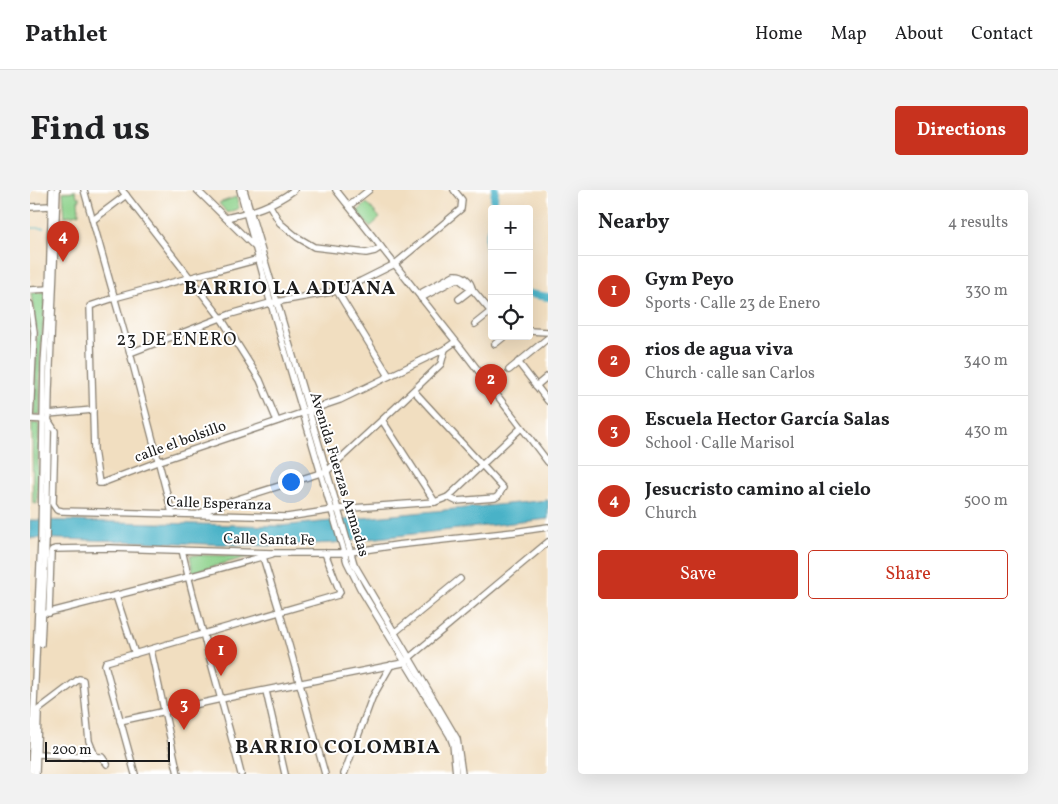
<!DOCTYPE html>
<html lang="en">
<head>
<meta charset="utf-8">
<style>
  body { margin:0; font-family:Vollkorn,serif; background:#f2f2f2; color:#202124 }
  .controls { position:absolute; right:15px; top:15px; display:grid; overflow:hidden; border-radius:5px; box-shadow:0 5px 20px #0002 }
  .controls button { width:45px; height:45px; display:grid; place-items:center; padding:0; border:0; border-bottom:1px solid #e0e0e0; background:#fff; color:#202124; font:25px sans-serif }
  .scale { position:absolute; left:15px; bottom:12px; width:125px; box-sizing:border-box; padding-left:5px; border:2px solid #1c1c1c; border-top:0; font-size:14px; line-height:18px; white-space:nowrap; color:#1c1c1c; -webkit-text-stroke:4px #fff; paint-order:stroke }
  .you { position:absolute; left:260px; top:291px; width:18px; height:18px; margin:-12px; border:4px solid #fff; border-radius:50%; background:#1a73e8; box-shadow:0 0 0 8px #1a73e833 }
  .badge { display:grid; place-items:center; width:32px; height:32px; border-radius:50%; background:#c8321e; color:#fff; font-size:16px; font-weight:700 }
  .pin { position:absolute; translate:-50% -41px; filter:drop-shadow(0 1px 2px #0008) }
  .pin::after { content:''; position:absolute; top:26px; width:18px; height:15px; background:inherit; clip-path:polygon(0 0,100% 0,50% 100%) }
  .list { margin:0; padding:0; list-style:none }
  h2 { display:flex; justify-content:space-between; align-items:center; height:65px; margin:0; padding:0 20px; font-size:21px }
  h2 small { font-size:16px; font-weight:400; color:#757577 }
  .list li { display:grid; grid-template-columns:32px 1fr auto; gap:15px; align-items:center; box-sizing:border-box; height:70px; padding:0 20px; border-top:1px solid #e0e0e0 }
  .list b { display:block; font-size:19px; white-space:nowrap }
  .list p { margin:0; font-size:16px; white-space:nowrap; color:#757577 }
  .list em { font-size:16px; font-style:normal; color:#757577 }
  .actions { display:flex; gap:10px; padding:15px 20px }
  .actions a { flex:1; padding:11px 0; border:1px solid #c8321e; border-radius:5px; text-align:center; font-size:18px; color:#c8321e }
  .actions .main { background:#c8321e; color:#fff }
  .icon { flex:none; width:28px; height:28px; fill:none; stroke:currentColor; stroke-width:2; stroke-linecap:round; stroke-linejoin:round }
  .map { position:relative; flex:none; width:518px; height:584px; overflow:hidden; border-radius:5px }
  header { display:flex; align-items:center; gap:30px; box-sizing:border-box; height:70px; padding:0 25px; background:#fff; border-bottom:1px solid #e0e0e0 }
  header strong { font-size:24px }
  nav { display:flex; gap:28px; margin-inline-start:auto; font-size:18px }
  .intro { display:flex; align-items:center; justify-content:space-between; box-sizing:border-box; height:120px; padding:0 30px }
  h1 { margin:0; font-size:35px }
  .button { padding:12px 22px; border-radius:5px; background:#c8321e; color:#fff; font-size:18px; font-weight:700 }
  main { display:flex; gap:30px; padding:0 30px }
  aside { flex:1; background:#fff; border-radius:5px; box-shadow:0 5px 20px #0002 }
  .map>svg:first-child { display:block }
  .green { fill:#8cd18a; stroke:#547653 }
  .water { fill:#49b2c7; stroke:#326772 }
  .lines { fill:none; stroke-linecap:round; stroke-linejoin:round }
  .stream { stroke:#49b2c7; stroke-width:1 }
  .river { stroke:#49b2c7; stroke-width:8 }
  .minor-casing { stroke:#867d6e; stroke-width:8 }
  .minor { stroke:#fff; stroke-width:5.5 }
  .labels { text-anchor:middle; stroke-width:4; stroke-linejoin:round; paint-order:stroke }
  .street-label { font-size:15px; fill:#1c1c1c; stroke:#fff }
  .quarter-label { font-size:18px; letter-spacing:1px; fill:#1c1c1c; stroke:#fff }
  .district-label { font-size:20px; font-weight:bold; letter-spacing:1px; fill:#1c1c1c; stroke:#fff }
</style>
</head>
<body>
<header>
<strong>Pathlet</strong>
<nav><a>Home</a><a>Map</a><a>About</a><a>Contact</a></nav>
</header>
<div class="intro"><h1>Find us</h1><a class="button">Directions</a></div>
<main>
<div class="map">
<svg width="518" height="584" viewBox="0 0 518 584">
  <rect width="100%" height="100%" fill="#fff"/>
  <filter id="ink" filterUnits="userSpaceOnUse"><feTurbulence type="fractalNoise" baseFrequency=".02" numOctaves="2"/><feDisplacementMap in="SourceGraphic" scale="10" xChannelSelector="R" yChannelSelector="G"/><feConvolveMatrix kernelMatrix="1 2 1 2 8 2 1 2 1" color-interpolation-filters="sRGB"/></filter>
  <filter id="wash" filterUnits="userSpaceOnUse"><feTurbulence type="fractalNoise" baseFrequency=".0096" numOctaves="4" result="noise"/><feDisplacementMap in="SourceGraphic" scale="20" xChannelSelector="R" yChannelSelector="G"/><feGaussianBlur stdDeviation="1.12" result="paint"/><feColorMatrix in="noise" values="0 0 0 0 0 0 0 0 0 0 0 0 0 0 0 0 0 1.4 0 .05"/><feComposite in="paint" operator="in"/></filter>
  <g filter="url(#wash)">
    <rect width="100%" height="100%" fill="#f1dec0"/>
    <!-- green -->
    <g class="green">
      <polygon points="46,1 47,7 50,7 50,10 48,10 49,24 35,26 33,2"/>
      <polygon points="206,7 209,18 197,23 189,13"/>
      <polygon points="337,13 350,28 340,37 327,22"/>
      <polygon points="16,102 10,169 10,224 4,225 7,143 1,103"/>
      <polygon points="2,233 9,234 7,314 3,313"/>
      <polygon points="160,365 221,366 163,382"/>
    </g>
    <!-- water -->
    <polygon class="water" points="518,310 518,329 303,353 238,356 0,348 0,330 250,336"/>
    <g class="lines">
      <!-- stream -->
      <polyline class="stream" points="0,38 14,38"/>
      <!-- river -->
      <g class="river">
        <polyline points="463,19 465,0"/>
        <polyline points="462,33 458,50 462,74"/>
        <polyline points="499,104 518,107"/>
      </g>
    </g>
  </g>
  <g filter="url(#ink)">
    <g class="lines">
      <!-- minor casing -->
      <g class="minor-casing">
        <g id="minor">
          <polyline points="54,0 100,163 142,323"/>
          <polyline points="92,0 191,128 230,190 247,231"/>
          <polyline points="167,0 224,56"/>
          <polyline points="210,0 239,107 317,372 330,398 420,546 423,554 426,584"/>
          <polyline points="214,0 324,374 427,549 432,584"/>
          <polyline points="306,0 431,158 518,272"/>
          <polyline points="240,16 250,33 267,47 284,57 336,63 345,61 351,57"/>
          <polyline points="319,16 339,0"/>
          <polyline points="0,17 21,16"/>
          <path d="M196 28C221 22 243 16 264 0"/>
          <polyline points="63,30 96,5"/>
          <polyline points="233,68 84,108 60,116 64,260 69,293 72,293 127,272 310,210 415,159 425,152"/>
          <polyline points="0,100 19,99"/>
          <polyline points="307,101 359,186"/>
          <path d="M389 104 424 85C433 84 441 91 442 99L462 123"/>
          <polyline points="391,108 426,89 430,90 442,99"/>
          <polyline points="429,109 442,99"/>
          <polyline points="0,114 4,142 0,229"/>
          <polyline points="445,134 460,122"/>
          <polyline points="499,141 518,142"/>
          <polyline points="465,154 475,146"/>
          <polyline points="100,163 201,124 240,113 307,101 331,91 365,74 431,19 432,10 424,0"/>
          <polyline points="488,172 518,211"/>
          <polyline points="479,180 518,148"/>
          <polyline points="506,196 518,186"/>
          <polyline points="384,201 473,298 468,306 465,308 426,311 418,307"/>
          <polyline points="18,224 63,220"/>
          <polyline points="0,229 18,230 25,241 23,314 27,320 32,321 257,327 309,319 405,312 352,230"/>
          <polyline points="405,312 418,307 491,238"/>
          <polyline points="168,324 195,313 297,281 365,218 411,174 415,159"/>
          <path d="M152 360C169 435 192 509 211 584"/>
          <polyline points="233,367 250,423 295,584"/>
          <polyline points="86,406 105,464"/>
          <polyline points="17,423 158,387 242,364"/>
          <polyline points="19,423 21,363 22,360 25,359 80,358 244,363 314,363 367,355 484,342 518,337"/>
          <polyline points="364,443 430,389"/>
          <polyline points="11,454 16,352 19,201 27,0"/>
          <polyline points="121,460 148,584"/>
          <polyline points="236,501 255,584"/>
          <polyline points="8,520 49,489 53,490 59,551 65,566"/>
          <polyline points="90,531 191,509 373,473 518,352"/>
          <polyline points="7,564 72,567 77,574"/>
          <polyline points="1,584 11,351 14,175 19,99 22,0"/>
          <polyline points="6,584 8,524"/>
          <polyline points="105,584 75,475 76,472 308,405 310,402 295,363"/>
          <polyline points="314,584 342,508 361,475"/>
        </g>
      </g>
      <!-- minor -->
      <use href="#minor" class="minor"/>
    </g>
  </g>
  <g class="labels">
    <!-- street labels -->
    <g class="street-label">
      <text transform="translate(150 251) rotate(-20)" y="5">calle el bolsillo</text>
      <text transform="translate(310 284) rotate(73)" y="5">Avenida Fuerzas Armadas</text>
      <text transform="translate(189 313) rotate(2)" y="5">Calle Esperanza</text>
      <text transform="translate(239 349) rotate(1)" y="5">Calle Santa Fe</text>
    </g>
    <!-- quarter labels -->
    <g class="quarter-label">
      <text x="147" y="155">23 DE ENERO</text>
    </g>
    <!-- district labels -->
    <g class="district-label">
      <text x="260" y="104">BARRIO LA ADUANA</text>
      <text x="308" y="563">BARRIO COLOMBIA</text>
    </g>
  </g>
</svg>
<div class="controls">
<button>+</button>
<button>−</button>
<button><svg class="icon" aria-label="locate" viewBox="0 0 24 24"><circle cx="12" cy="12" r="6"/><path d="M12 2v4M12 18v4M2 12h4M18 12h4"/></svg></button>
</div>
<div class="scale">200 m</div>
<div class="you"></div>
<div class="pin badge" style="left:191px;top:486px">1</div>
<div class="pin badge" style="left:461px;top:215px">2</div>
<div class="pin badge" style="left:154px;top:540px">3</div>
<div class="pin badge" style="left:33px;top:72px">4</div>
</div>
<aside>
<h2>Nearby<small>4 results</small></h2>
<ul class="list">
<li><span class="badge">1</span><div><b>Gym Peyo</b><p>Sports · Calle 23 de Enero</p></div><em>330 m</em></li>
<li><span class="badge">2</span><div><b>rios de agua viva</b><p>Church · calle san Carlos</p></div><em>340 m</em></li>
<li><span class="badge">3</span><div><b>Escuela Hector García Salas</b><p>School · Calle Marisol</p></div><em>430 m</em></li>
<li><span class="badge">4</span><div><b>Jesucristo camino al cielo</b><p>Church</p></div><em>500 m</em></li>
</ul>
<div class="actions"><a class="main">Save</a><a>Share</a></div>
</aside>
</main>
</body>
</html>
